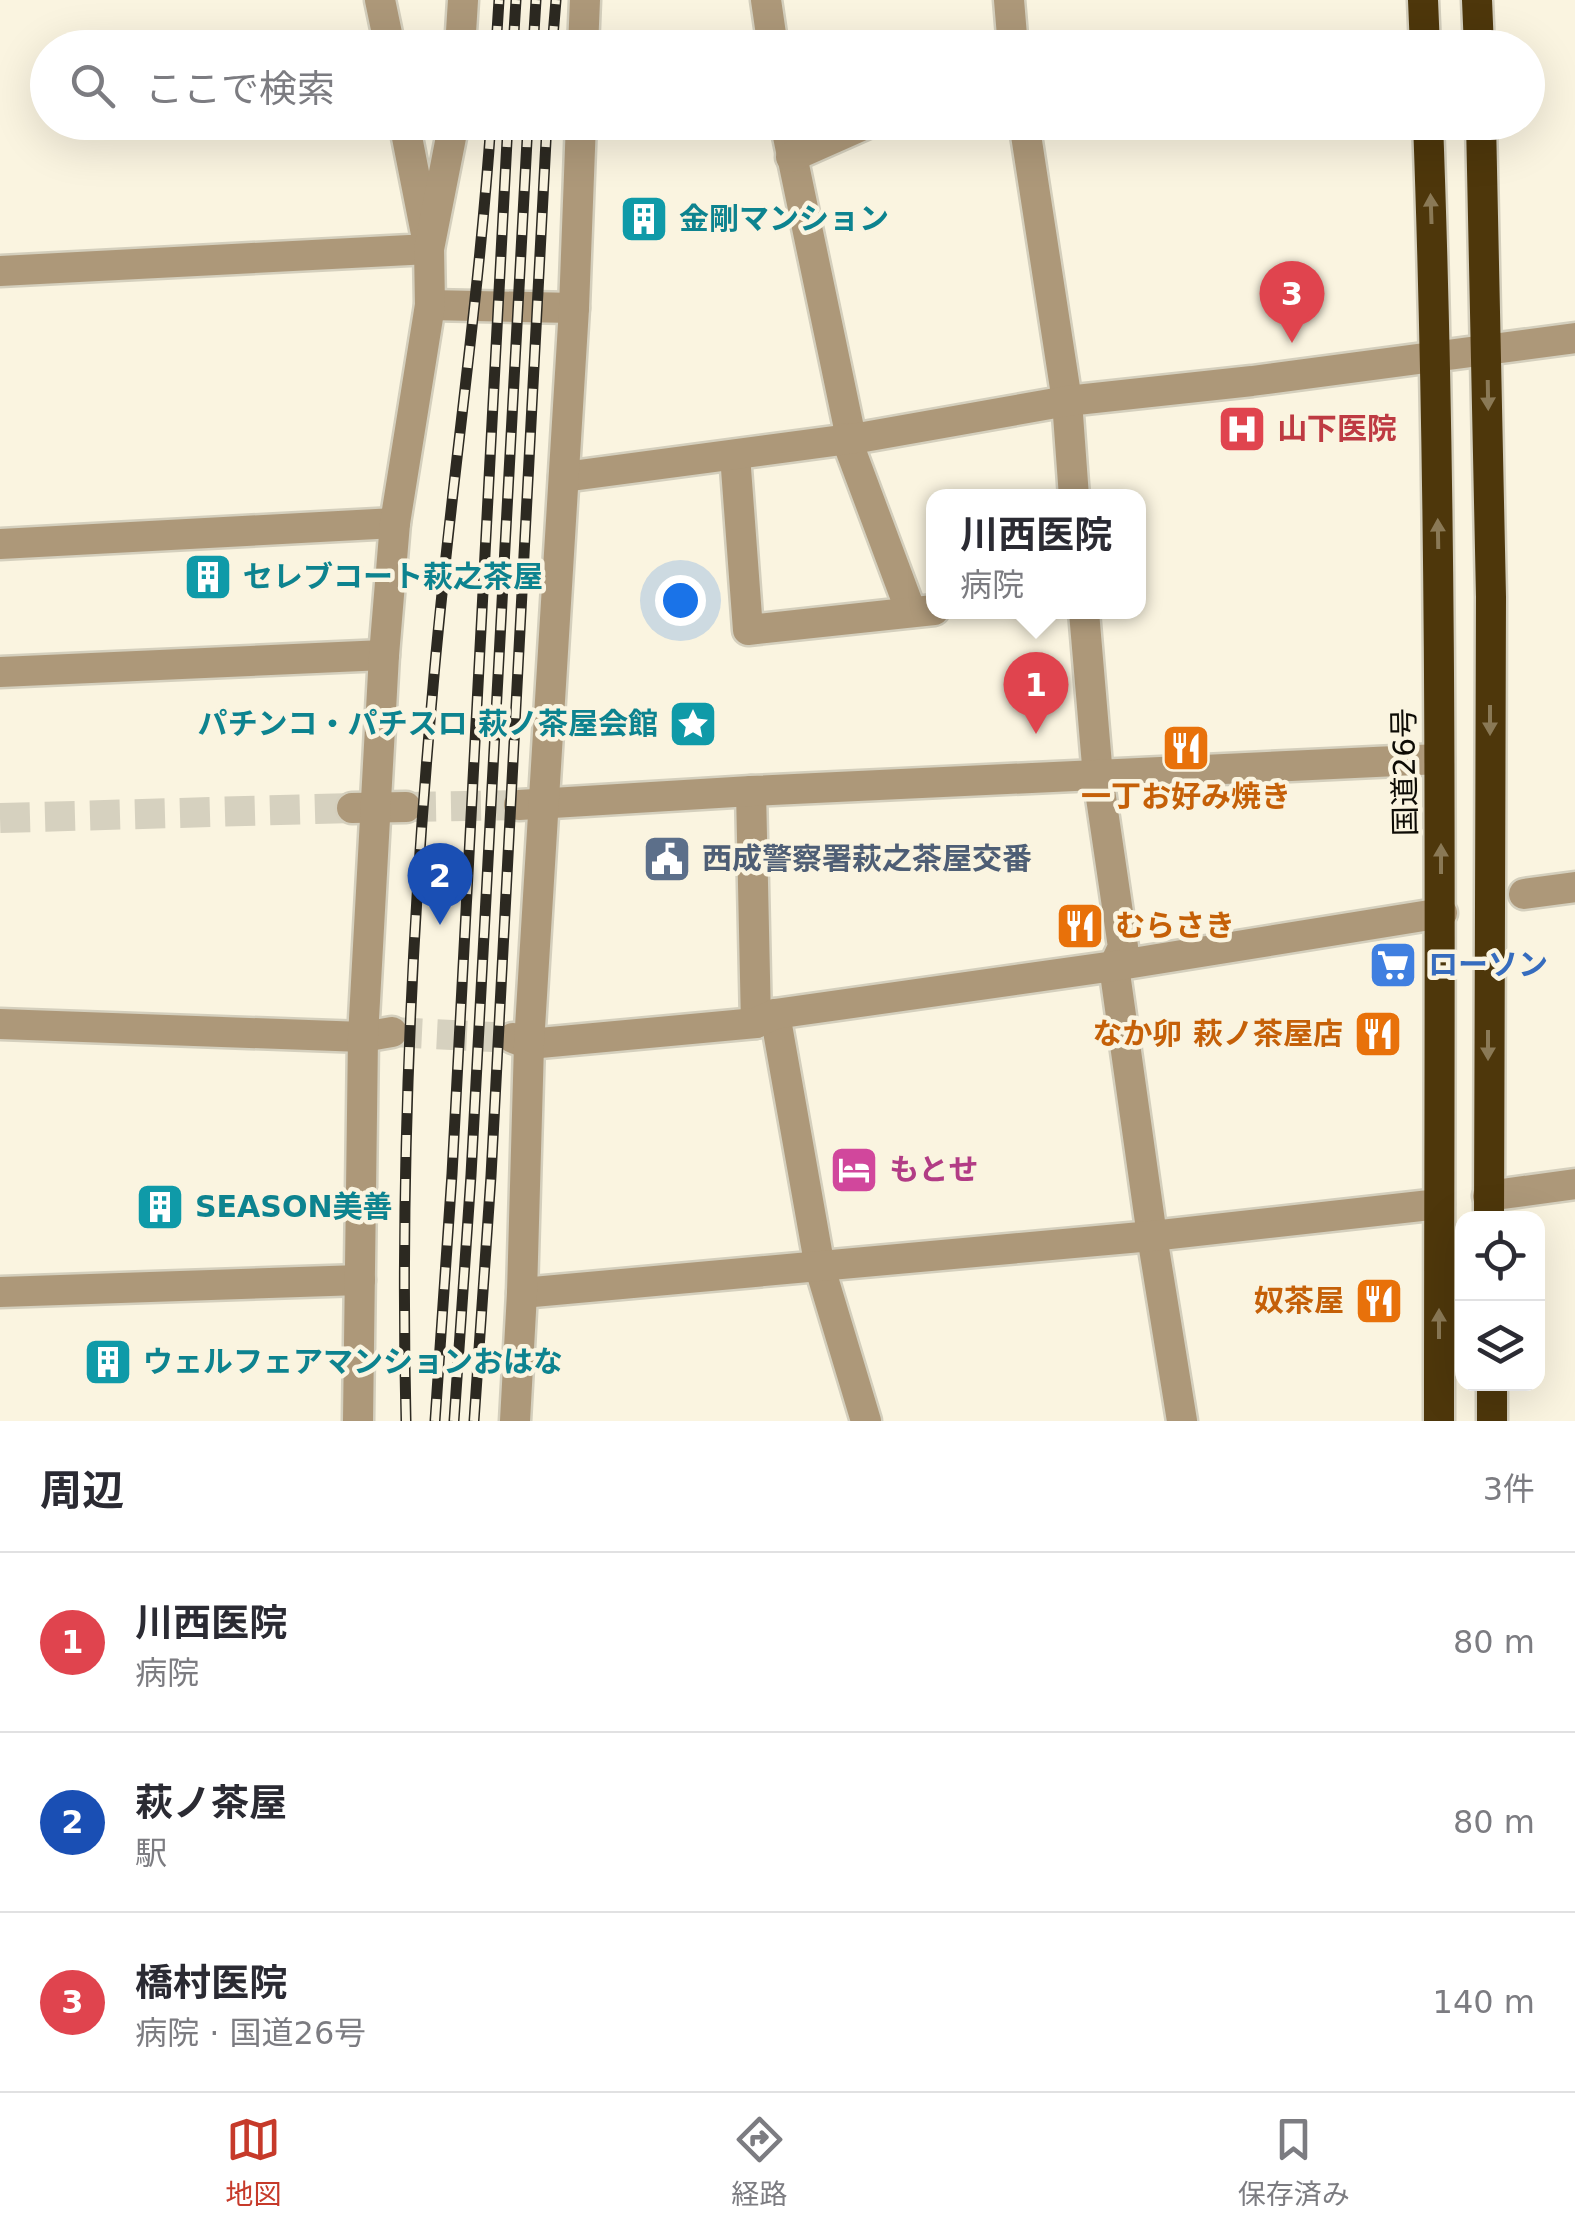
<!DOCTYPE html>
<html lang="ja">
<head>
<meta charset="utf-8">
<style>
  body { margin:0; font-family:"DejaVu Sans","Noto Sans JP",sans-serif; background:#f2f2f3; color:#2b2b33 }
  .controls { position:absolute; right:30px; bottom:30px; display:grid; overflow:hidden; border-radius:20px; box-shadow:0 10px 40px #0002 }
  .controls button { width:90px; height:90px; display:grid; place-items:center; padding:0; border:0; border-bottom:2px solid #e1e1e2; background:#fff; color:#2b2b33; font:50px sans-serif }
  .you { position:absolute; left:680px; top:600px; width:35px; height:35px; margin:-25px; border:8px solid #fff; border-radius:50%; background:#1a73e8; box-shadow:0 0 0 15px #1a73e833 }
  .badge { display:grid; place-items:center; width:65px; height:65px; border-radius:50%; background:#c63a2a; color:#fff; font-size:32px; font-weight:700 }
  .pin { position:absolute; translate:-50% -82px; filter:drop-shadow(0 2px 5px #0008) }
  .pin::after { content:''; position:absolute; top:52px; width:35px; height:30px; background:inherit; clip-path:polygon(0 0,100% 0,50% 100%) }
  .popup { position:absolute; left:926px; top:489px; width:220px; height:130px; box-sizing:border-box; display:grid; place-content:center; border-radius:20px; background:#fff; filter:drop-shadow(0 2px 8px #0005); font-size:32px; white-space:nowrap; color:#7c7c81 }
  .popup b { font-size:38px; color:#2b2b33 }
  .popup::after { content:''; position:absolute; left:50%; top:100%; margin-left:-20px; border:20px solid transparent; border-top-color:#fff }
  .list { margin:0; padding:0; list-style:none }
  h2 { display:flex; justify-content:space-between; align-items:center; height:130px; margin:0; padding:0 40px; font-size:42px }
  h2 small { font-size:32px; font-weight:400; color:#7c7c81 }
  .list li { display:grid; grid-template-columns:65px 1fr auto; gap:30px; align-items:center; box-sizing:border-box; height:180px; padding:0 40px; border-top:2px solid #e1e1e2 }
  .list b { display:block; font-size:38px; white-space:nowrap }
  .list p { margin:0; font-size:32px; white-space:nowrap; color:#7c7c81 }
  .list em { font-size:32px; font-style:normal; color:#7c7c81 }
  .icon { flex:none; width:55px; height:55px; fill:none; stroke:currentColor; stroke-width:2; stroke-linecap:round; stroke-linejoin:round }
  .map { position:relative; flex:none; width:1575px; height:1421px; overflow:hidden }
  .search { position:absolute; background:#fff; box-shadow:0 10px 40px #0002; left:30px; right:30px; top:30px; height:110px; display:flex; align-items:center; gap:25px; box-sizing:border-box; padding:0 35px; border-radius:55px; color:#7c7c81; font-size:38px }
  .sheet { height:670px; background:#fff }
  nav { display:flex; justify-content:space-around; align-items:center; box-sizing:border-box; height:140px; border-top:2px solid #e1e1e2; background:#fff; font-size:28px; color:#7c7c81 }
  nav a { display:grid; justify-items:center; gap:5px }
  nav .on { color:#c63a2a }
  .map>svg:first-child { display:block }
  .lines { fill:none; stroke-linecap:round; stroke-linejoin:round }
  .minor-tunnel { stroke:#d6d1bf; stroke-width:30; stroke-dasharray:30 15; stroke-linecap:butt }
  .minor-casing { stroke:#d4cfbd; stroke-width:35 }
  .highway-casing { stroke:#d4cfbd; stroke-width:35 }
  .minor { stroke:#ad9879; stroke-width:30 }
  .highway { stroke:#4e370b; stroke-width:30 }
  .rail-casing { stroke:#2c2921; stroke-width:11 }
  .rail { stroke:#faf4e0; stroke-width:8; stroke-dasharray:22; stroke-linecap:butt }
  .oneway { fill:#8a7956 }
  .labels { text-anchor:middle; stroke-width:9; stroke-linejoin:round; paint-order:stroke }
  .culture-label { font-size:30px; font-weight:bold; fill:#0d838f; stroke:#faf4e0; text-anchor:start }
  .health-label { font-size:30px; font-weight:bold; fill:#be3a42; stroke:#faf4e0; text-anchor:start }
  .street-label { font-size:30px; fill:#0d0b05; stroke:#faf4e0 }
  .food-label { font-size:30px; font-weight:bold; fill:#c56008; stroke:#faf4e0; text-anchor:end }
  .service-label { font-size:30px; font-weight:bold; fill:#4e5e75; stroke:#faf4e0; text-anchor:start }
  .shop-label { font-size:30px; font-weight:bold; fill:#366cbe; stroke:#faf4e0; text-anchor:start }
  .hotel-label { font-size:30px; font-weight:bold; fill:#b23c85; stroke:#faf4e0; text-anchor:start }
</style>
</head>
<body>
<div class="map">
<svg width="1575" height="1421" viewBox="0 0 1575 1421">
  <rect width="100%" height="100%" fill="#faf4e0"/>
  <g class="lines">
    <!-- minor-tunnel -->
    <g class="minor-tunnel">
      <polyline points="406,807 519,805"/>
      <polyline points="0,818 352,808"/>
      <polyline points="392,1032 513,1038"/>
    </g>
    <!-- minor casing -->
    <g class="minor-casing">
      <g id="minor">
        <polyline points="380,0 390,48"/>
        <polyline points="766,0 773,48"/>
        <polyline points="1009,0 1013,48"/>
        <polyline points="460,48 463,0"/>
        <polyline points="583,48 585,0"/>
        <polyline points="785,122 851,438"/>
        <polyline points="1024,122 1067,401 1074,497"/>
        <polyline points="791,157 870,122"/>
        <polyline points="0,271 429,249 404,122"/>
        <polyline points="430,305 574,308"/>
        <polyline points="846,438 911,612"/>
        <polyline points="735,455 748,630 934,610"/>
        <polyline points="564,477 864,437 1067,401 1252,381 1575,338"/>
        <polyline points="0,544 395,523"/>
        <polyline points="1084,612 1098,777 1123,947 1114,966 1152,1236 1182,1421"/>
        <polyline points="0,672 384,655"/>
        <polyline points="751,791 756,1023"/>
        <polyline points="519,805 751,791 1439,759"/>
        <polyline points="352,808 406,807"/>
        <polyline points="1524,894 1575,887"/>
        <polyline points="775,1014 820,1268 866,1421"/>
        <polyline points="0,1024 363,1037 392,1032"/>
        <polyline points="513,1038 529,1044 756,1023 775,1014 1114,966 1442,913"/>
        <polyline points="1488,1196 1575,1184"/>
        <polyline points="0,1292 360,1280"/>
        <polyline points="522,1293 1152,1236 1439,1204"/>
        <polyline points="358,1421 363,1037 384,655 395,523 430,305 429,249 454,122"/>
        <polyline points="515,1421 522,1293 529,1044 574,308 581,122"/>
      </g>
    </g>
    <!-- highway casing -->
    <g class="highway-casing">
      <g id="highway">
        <polyline points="1423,0 1425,48"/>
        <polyline points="1477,0 1479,48"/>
        <path d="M1428 122C1444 555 1439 988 1439 1421"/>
        <polyline points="1481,122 1491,597 1489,1218"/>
        <polyline points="1492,1384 1492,1421"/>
      </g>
    </g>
    <!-- minor -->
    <use href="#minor" class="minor"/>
    <!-- highway -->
    <use href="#highway" class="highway"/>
    <!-- rail casing -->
    <g class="rail-casing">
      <g id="rail">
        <polyline points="496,48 499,0"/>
        <polyline points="513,48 516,0"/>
        <polyline points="533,48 536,0"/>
        <polyline points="552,48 556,0"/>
        <path d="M406 1421C400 1176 411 931 433 687 449 499 478 312 491 122"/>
        <polyline points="435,1421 452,1174 508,122"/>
        <polyline points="454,1421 471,1175 528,122"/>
        <polyline points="474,1421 491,1176 547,122"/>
      </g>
    </g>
    <!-- rail -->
    <use href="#rail" class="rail"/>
  </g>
  <!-- one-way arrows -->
  <defs><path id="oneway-solid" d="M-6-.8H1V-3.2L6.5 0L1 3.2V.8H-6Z" transform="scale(2.5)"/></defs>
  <g class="oneway">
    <use href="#oneway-solid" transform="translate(1431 209) rotate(-92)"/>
    <use href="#oneway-solid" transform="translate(1488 395) rotate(89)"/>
    <use href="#oneway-solid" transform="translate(1438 534) rotate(-91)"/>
    <use href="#oneway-solid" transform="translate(1490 720) rotate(90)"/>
    <use href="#oneway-solid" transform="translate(1441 859) rotate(-90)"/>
    <use href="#oneway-solid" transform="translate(1488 1045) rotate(90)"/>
    <use href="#oneway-solid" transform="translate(1439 1324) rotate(-90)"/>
  </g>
  <!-- icons -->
  <defs>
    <g id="building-square" transform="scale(2.5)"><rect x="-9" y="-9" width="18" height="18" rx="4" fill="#0f9aa8" stroke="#faf4e0"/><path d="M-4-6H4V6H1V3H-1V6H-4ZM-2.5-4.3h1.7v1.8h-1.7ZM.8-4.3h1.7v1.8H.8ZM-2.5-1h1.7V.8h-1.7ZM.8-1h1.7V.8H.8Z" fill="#fff"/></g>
    <g id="hospital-square" transform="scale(2.5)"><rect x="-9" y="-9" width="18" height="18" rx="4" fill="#e0444e" stroke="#faf4e0"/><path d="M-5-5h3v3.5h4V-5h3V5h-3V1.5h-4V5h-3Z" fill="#fff"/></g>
    <g id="sight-square" transform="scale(2.5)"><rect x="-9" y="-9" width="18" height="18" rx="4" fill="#0f9aa8" stroke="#faf4e0"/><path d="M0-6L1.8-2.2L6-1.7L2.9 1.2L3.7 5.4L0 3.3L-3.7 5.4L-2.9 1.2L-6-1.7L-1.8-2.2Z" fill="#fff"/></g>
    <g id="restaurant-square" transform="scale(2.5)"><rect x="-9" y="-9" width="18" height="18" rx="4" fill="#e8710a" stroke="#faf4e0"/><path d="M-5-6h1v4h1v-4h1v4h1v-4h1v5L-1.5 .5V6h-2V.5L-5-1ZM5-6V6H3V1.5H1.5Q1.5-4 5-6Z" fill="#fff"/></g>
    <g id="civic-square" transform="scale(2.5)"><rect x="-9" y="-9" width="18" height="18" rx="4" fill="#5c6f8a" stroke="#faf4e0"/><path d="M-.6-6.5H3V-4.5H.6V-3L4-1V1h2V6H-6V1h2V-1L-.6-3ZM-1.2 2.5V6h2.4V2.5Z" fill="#fff"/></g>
    <g id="supermarket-square" transform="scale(2.5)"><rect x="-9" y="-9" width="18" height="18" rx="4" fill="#3f7fe0" stroke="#faf4e0"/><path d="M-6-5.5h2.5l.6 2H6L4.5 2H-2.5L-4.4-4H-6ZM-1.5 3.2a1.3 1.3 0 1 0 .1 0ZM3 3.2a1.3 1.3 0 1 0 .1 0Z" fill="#fff"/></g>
    <g id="hotel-square" transform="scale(2.5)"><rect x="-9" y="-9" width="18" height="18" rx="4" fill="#d1479c" stroke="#faf4e0"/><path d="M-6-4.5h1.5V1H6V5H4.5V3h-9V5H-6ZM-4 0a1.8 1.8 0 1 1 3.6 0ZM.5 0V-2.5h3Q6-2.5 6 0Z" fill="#fff"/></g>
  </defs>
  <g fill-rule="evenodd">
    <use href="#building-square" x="644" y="219"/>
    <use href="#hospital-square" x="1242" y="429"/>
    <use href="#building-square" x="208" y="577"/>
    <use href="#sight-square" x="693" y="724"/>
    <use href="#restaurant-square" x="1186" y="748"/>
    <use href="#civic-square" x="667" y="859"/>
    <use href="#restaurant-square" x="1080" y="926"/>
    <use href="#supermarket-square" x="1393" y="965"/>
    <use href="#restaurant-square" x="1378" y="1034"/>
    <use href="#hotel-square" x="854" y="1170"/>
    <use href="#building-square" x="160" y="1207"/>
    <use href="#restaurant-square" x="1379" y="1301"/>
    <use href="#building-square" x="108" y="1362"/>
  </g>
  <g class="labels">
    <!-- culture labels -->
    <g class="culture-label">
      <text x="679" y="229">金剛マンション</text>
      <text x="243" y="587">セレブコート萩之茶屋</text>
      <text x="658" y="734" text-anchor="end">パチンコ・パチスロ 萩ノ茶屋会館</text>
      <text x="195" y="1217">SEASON美善</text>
      <text x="143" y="1372">ウェルフェアマンションおはな</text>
    </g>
    <!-- health labels -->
    <g class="health-label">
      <text x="1277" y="439">山下医院</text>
    </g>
    <!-- street labels -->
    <g class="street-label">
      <text transform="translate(1405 772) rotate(-91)" y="10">国道26号</text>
    </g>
    <!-- food labels -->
    <g class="food-label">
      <text x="1186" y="807" text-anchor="middle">一丁お好み焼き</text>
      <text x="1115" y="936" text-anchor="start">むらさき</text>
      <text x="1343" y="1044">なか卯 萩ノ茶屋店</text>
      <text x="1344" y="1311">奴茶屋</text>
    </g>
    <!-- service labels -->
    <g class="service-label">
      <text x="702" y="869">西成警察署萩之茶屋交番</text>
    </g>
    <!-- shop labels -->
    <g class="shop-label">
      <text x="1428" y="975">ローソン</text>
    </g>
    <!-- hotel labels -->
    <g class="hotel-label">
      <text x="889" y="1180">もとせ</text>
    </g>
  </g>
</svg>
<div class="controls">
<button><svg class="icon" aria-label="locate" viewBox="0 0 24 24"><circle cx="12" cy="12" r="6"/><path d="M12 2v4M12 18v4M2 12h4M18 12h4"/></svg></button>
<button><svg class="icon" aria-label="layers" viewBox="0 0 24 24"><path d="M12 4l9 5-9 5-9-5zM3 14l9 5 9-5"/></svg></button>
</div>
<div class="you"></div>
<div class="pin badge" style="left:1036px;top:734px;background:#e0444e">1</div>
<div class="popup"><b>川西医院</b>病院</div>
<div class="pin badge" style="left:440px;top:925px;background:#1a4fb4">2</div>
<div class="pin badge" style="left:1292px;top:343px;background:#e0444e">3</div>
<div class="search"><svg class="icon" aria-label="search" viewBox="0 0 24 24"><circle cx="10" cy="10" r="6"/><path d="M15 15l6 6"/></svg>ここで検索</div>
</div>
<section class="sheet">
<h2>周辺<small>3件</small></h2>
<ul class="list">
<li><span class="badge" style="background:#e0444e">1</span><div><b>川西医院</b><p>病院</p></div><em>80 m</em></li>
<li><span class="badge" style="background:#1a4fb4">2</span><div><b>萩ノ茶屋</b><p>駅</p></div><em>80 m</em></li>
<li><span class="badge" style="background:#e0444e">3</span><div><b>橋村医院</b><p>病院 · 国道26号</p></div><em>140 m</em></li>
</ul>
</section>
<nav>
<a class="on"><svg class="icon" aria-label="map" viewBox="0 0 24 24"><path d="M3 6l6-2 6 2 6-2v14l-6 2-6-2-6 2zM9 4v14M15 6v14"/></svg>地図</a>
<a><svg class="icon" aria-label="directions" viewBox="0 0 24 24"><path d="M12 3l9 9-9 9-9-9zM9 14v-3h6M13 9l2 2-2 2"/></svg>経路</a>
<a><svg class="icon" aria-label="saved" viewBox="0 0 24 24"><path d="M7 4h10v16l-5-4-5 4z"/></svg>保存済み</a>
</nav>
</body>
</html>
